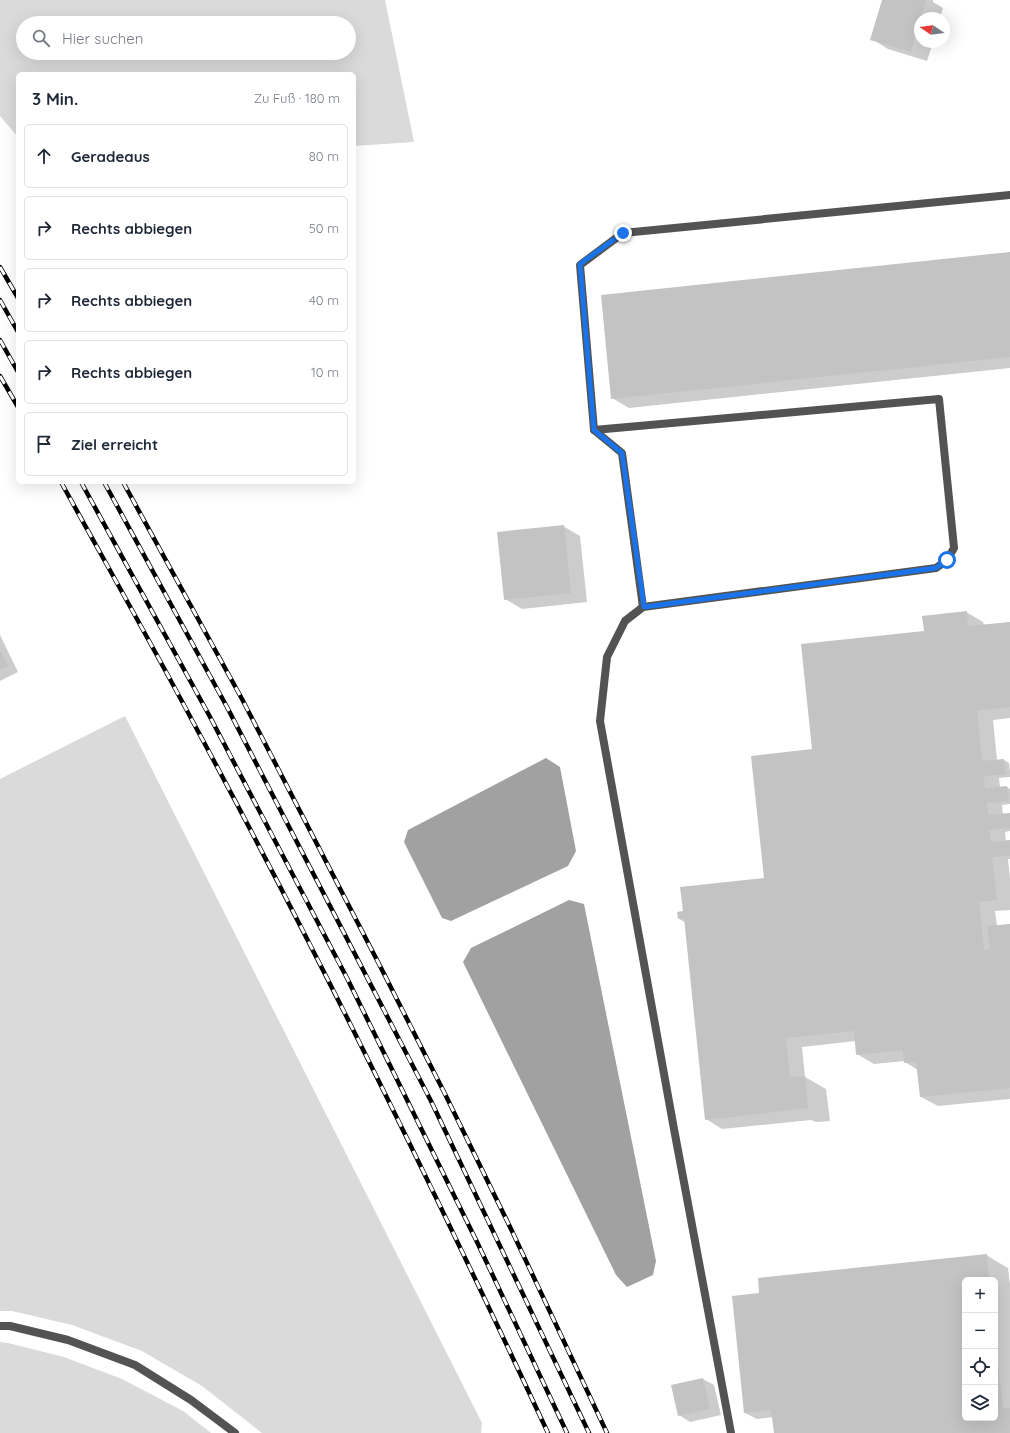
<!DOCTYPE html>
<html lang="de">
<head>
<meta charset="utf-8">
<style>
  body { margin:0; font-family:Quicksand,sans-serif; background:#f6f6f7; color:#1f2937 }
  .controls { position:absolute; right:12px; bottom:12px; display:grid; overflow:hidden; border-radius:6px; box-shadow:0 4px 16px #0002 }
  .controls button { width:36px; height:36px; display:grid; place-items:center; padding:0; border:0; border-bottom:1px solid #e0e1e3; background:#fff; color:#1f2937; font:20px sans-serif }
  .compass { position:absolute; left:914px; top:12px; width:36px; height:36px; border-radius:50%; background:#fff; box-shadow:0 4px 16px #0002; rotate:283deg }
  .stop { position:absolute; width:12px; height:12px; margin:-9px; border:3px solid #1a73e8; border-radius:50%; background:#fff }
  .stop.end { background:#1a73e8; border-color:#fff; box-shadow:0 1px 4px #0008 }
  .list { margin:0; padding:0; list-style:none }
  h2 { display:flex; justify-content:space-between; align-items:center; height:52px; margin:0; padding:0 16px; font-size:17px }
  h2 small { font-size:13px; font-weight:400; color:#747a83 }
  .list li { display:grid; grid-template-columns:26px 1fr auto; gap:12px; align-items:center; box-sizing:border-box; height:64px; margin:0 8px 8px; padding:0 8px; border:1px solid #e0e1e3; border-radius:6px }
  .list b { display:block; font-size:15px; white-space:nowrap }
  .list em { font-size:13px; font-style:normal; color:#747a83 }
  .icon { flex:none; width:22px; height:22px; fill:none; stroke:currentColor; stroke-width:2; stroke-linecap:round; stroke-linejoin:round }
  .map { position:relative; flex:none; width:1010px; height:1433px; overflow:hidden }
  .search { position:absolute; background:#fff; box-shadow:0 4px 16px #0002; left:16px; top:16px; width:340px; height:44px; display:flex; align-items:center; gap:10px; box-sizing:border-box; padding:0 14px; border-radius:22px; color:#747a83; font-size:15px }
  .panel { position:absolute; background:#fff; box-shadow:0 4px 16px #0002; left:16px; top:72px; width:340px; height:412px; border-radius:6px }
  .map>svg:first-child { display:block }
  .green { fill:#dadada; fill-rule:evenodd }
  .water { fill:#a1a1a1 }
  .shadow { fill:#0003; fill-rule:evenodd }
  .building { fill:#c3c3c3 }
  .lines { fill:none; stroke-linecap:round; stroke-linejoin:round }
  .lane { stroke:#535353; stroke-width:8 }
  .street { stroke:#535353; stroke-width:8 }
  .rail-casing { stroke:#000; stroke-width:4.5 }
  .rail { stroke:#fff; stroke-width:3; stroke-dasharray:9; stroke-linecap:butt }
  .route { stroke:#1a73e8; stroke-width:5 }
</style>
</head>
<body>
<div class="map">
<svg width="1010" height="1433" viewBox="0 0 1010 1433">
  <rect width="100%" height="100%" fill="#fff"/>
  <!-- green -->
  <g class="green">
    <path d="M0 0H385L414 142 354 146V74H18V137L0 116ZM23 23H349V53H23Z"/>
    <polygon points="125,716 482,1423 481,1433 262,1433 202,1386 142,1351 72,1325 12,1311 0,1311 0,779"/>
    <polygon points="0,1342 8,1343 64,1357 122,1379 183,1411 211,1433 0,1433"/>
  </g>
  <!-- water -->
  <g class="water">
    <polygon points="546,758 560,767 576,851 568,866 451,921 442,918 404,842 408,830"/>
    <polygon points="569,900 584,904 656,1261 653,1275 627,1287 616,1275 463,962 471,948"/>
  </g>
  <!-- shadow -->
  <g class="shadow">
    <polygon points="884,0 933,0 933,2 943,8 940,18 920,18 920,42 933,42 927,61 888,49 872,39"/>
    <polygon points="1010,253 1010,368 629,408 612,398"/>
    <polygon points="563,526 580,536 587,602 522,609 505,599"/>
    <polygon points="966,612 983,622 984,626 1010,623 1010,718 993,720 997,760 1004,760 1009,763 1010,771 1010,777 999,778 1000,787 1007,787 1010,789 1010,804 1002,805 1003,815 1010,814 1010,831 1005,832 1006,842 1010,841 1010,859 1008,859 1010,879 1010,910 995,911 997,926 1010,925 1010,1099 938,1106 921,1097 918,1070 905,1062 905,1061 874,1064 857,1054 856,1041 802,1047 805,1077 826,1089 830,1121 816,1122 811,1120 722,1129 706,1119 685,922 679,919 684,912 765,879 813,750 925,632"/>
    <polygon points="0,635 18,672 0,681"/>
    <path d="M986 1255 1008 1268 1010 1285V1433H775L773 1417 757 1419 745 1413 759 1294ZM965 1280H995V1418H965Z"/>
    <polygon points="703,1379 714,1385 721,1415 690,1422 679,1415"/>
  </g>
  <!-- building -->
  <g class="building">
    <polygon points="882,0 926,0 911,52 870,40"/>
    <polygon points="1010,252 1010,357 611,399 601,295"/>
    <polygon points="564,525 571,593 504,600 497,532"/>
    <polygon points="967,611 968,626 1010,622 1010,707 977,711 982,761 1004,759 1006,774 984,776 985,788 1007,786 1009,801 987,803 988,815 1010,813 1010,828 989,830 991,842 1010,840 1010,856 992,857 997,900 979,902 984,950 990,949 987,926 1010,924 1010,1088 920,1097 916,1062 904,1063 903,1050 856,1055 854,1031 786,1038 790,1077 805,1076 808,1108 705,1120 684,918 678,919 677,912 683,911 680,887 764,878 751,756 812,749 801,644 924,631 922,616"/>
    <polygon points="0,650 8,666 0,669"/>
    <polygon points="987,1254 989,1280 965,1280 965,1418 995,1418 995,1345 996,1345 1003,1408 1010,1408 1010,1433 774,1433 771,1410 744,1413 732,1296 759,1293 758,1278"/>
    <polygon points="703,1378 710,1409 678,1416 671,1385"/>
  </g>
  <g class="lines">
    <!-- lane -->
    <g class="lane">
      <polyline points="594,430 939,399 954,548 947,560 936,568 643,607 625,621 607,657 600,721 674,1129 731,1433"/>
      <polyline points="643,607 622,453 594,430 580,265 623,233 1010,195"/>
    </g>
    <!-- street -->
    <polyline class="street" points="0,1326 10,1326 68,1340 135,1365 191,1400 235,1433"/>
    <!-- rail casing -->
    <g class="rail-casing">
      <g id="rail">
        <polyline points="0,267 18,298"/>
        <polyline points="0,300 18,332"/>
        <polyline points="0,340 18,372"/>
        <polyline points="0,376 18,407"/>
        <path d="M61 482C105 562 150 641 193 722 319 955 436 1193 548 1433"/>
        <polyline points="81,482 209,715 347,978 478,1244 567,1433"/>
        <polyline points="104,482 227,707 431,1101 589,1433"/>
        <polyline points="123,482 242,699 378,962 445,1094 511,1229 607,1433"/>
      </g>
    </g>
    <!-- rail -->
    <use href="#rail" class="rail"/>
  </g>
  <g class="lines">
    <!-- route -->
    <polyline class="route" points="623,233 580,264 594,430 622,453 644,607 936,568 947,560"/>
  </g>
</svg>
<div class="controls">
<button>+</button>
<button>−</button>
<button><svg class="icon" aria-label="locate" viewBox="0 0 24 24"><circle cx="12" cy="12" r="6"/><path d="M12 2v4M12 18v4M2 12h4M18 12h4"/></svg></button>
<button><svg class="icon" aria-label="layers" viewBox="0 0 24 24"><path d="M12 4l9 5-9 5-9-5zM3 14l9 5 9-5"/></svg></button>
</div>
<svg class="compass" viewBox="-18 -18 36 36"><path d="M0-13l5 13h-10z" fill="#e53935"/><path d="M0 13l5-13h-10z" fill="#747a83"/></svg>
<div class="stop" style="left:947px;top:560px"></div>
<div class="stop end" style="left:623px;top:233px"></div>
<div class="search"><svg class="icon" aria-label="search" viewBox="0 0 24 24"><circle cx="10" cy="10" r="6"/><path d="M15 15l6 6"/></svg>Hier suchen</div>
<section class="panel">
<h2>3 Min.<small>Zu Fuß · 180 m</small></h2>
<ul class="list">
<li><svg class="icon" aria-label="ahead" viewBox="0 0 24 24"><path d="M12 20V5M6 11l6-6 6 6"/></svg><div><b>Geradeaus</b></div><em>80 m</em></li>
<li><svg class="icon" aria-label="right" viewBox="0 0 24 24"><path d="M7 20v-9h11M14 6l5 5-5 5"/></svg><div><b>Rechts abbiegen</b></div><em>50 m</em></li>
<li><svg class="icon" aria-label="right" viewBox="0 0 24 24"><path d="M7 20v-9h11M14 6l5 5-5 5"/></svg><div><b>Rechts abbiegen</b></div><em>40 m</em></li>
<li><svg class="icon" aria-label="right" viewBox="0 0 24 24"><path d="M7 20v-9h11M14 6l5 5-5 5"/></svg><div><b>Rechts abbiegen</b></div><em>10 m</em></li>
<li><svg class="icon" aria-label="arrive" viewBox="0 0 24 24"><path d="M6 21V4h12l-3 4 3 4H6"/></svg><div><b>Ziel erreicht</b></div></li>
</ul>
</section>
</div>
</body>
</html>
